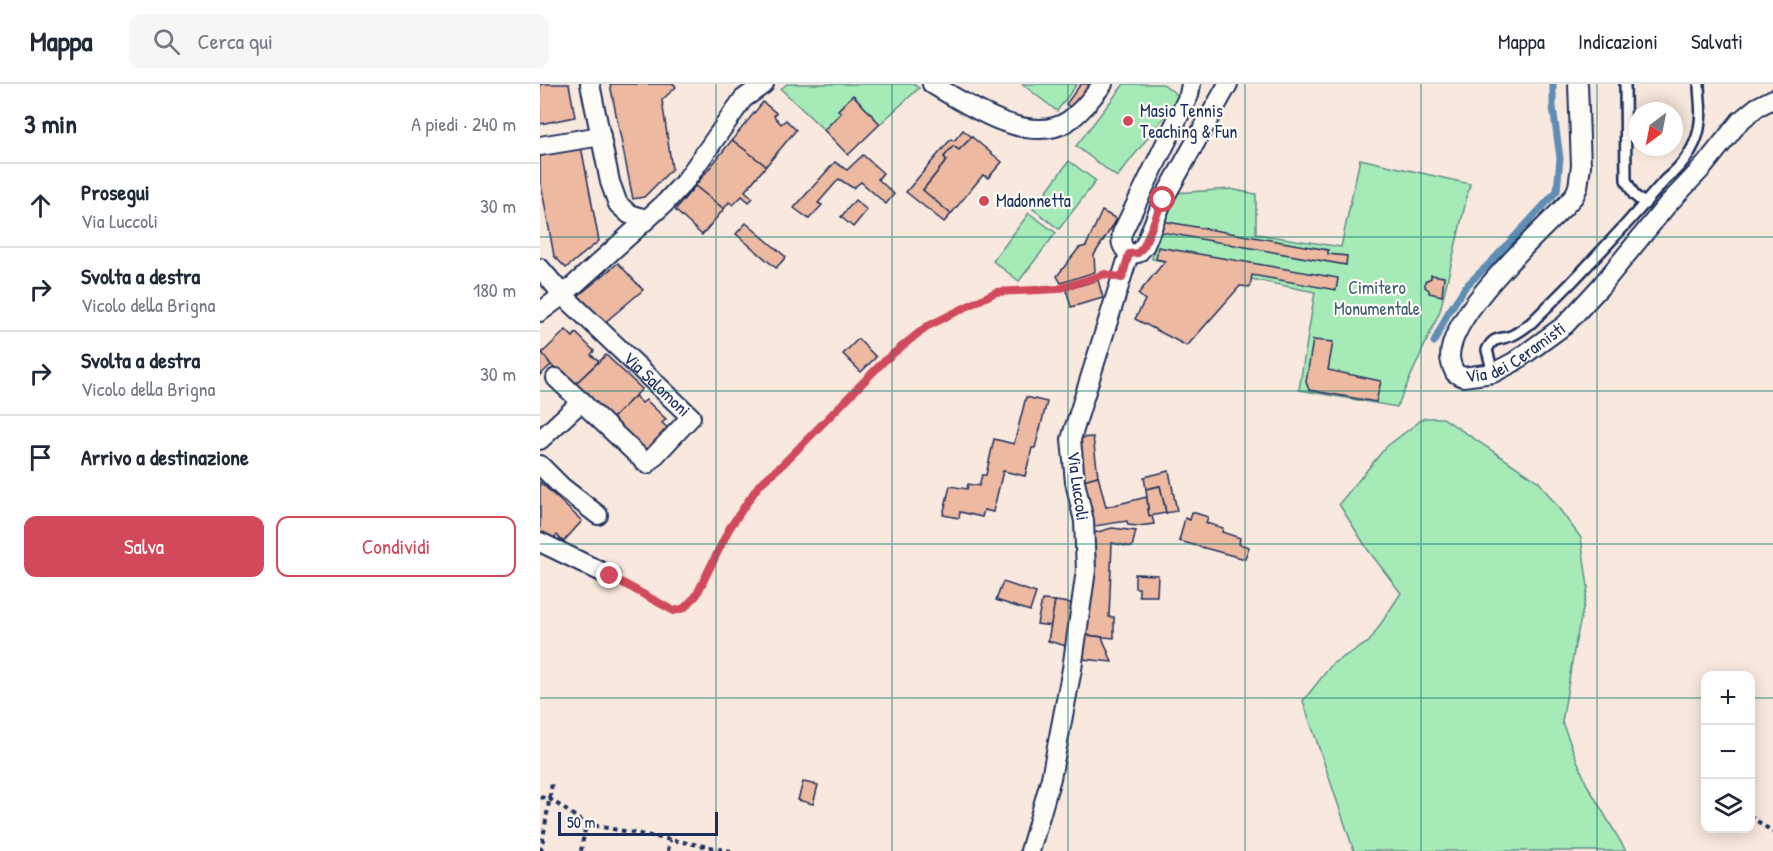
<!DOCTYPE html>
<html lang="it">
<head>
<meta charset="utf-8">
<style>
  body { margin:0; font-family:"Patrick Hand",sans-serif; background:#f6f6f7; color:#1f2937 }
  .controls { position:absolute; right:18px; bottom:18px; display:grid; overflow:hidden; border-radius:12px; box-shadow:0 3px 15px #0003 }
  .controls button { width:54px; height:54px; display:grid; place-items:center; padding:0; border:0; border-bottom:2px solid #e0e1e3; background:#fff; color:#1f2937; font:30px sans-serif }
  .compass { position:absolute; left:1089px; top:18px; width:54px; height:54px; border-radius:50%; background:#fff; box-shadow:0 3px 15px #0003; rotate:212deg }
  .scale { position:absolute; left:18px; bottom:15px; width:160px; box-sizing:border-box; padding-left:6px; border:3px solid #1b2f5e; border-top:0; font-size:16px; line-height:21px; white-space:nowrap; color:#1b2f5e; -webkit-text-stroke:4px #fdfcf7; paint-order:stroke }
  .stop { position:absolute; width:18px; height:18px; margin:-14px; border:4px solid #d1495b; border-radius:50%; background:#fff }
  .stop.end { background:#d1495b; border-color:#fff; box-shadow:0 2px 6px #0008 }
  .list { margin:0; padding:0; list-style:none }
  h2 { display:flex; justify-content:space-between; align-items:center; height:78px; margin:0; padding:0 24px; font-size:26px }
  h2 small { font-size:20px; font-weight:400; color:#747a83 }
  .list li { display:grid; grid-template-columns:39px 1fr auto; gap:18px; align-items:center; box-sizing:border-box; height:84px; padding:0 24px; border-top:2px solid #e0e1e3 }
  .list b { display:block; font-size:22px; white-space:nowrap }
  .list p { margin:0; font-size:20px; white-space:nowrap; color:#747a83 }
  .list em { font-size:20px; font-style:normal; color:#747a83 }
  .actions { display:flex; gap:12px; padding:18px 24px }
  .actions a { flex:1; padding:14px 0; border:2px solid #d1495b; border-radius:12px; text-align:center; font-size:21px; color:#d1495b }
  .actions .main { background:#d1495b; color:#fff }
  .icon { flex:none; width:33px; height:33px; fill:none; stroke:currentColor; stroke-width:2; stroke-linecap:round; stroke-linejoin:round }
  .map { position:relative; flex:none; width:1233px; height:767px; overflow:hidden }
  header { display:flex; align-items:center; gap:36px; box-sizing:border-box; height:84px; padding:0 30px; background:#fff; border-bottom:2px solid #e0e1e3 }
  header strong { font-size:28px }
  nav { display:flex; gap:33px; margin-inline-start:auto; font-size:21px }
  .search { width:420px; height:54px; background:#f6f6f7; display:flex; align-items:center; gap:15px; box-sizing:border-box; padding:0 21px; border-radius:12px; color:#747a83; font-size:22px }
  main { display:flex }
  aside { flex:1; background:#fff }
  .map>svg:first-child { display:block }
  .green { fill:#a6ebb7; stroke:#608d8a; stroke-width:1.5 }
  .lines { fill:none; stroke-linecap:round; stroke-linejoin:round }
  .stream { stroke:#5f8db4; stroke-width:7 }
  .building { fill:#edb9a0; stroke:#1b2f5e; stroke-width:1.5 }
  .lane-casing { stroke:#1b2f5e; stroke-width:14 }
  .street-casing { stroke:#1b2f5e; stroke-width:22 }
  .path { stroke:#1b2f5e; stroke-width:4; stroke-dasharray:4.5 4.5; stroke-linecap:butt }
  .lane { stroke:#fdfcf7; stroke-width:9 }
  .street { stroke:#fdfcf7; stroke-width:18 }
  .route { stroke:#d1495b; stroke-width:8 }
  .grid { fill:none; stroke:#0f766e; stroke-width:1.5; stroke-opacity:0.55 }
  .poi-dot { fill:#d1495b; stroke:#fdfcf7; stroke-width:2 }
  .labels { text-anchor:middle; stroke-width:4.5; stroke-linejoin:round; paint-order:stroke }
  .poi-label { font-size:18px; fill:#1b2f5e; stroke:#fdfcf7; text-anchor:start }
  .park-label { font-size:18px; fill:#3e5e74; stroke:#fdfcf7 }
  .street-label { font-size:18px; fill:#1b2f5e; stroke:#fdfcf7 }
</style>
</head>
<body>
<header>
<strong>Mappa</strong>
<div class="search"><svg class="icon" aria-label="search" viewBox="0 0 24 24"><circle cx="10" cy="10" r="6"/><path d="M15 15l6 6"/></svg>Cerca qui</div>
<nav><a>Mappa</a><a>Indicazioni</a><a>Salvati</a></nav>
</header>
<main>
<aside>
<h2>3 min<small>A piedi · 240 m</small></h2>
<ul class="list">
<li><svg class="icon" aria-label="ahead" viewBox="0 0 24 24"><path d="M12 20V5M6 11l6-6 6 6"/></svg><div><b>Prosegui</b><p>Via Luccoli</p></div><em>30 m</em></li>
<li><svg class="icon" aria-label="right" viewBox="0 0 24 24"><path d="M7 20v-9h11M14 6l5 5-5 5"/></svg><div><b>Svolta a destra</b><p>Vicolo della Brigna</p></div><em>180 m</em></li>
<li><svg class="icon" aria-label="right" viewBox="0 0 24 24"><path d="M7 20v-9h11M14 6l5 5-5 5"/></svg><div><b>Svolta a destra</b><p>Vicolo della Brigna</p></div><em>30 m</em></li>
<li><svg class="icon" aria-label="arrive" viewBox="0 0 24 24"><path d="M6 21V4h12l-3 4 3 4H6"/></svg><div><b>Arrivo a destinazione</b></div></li>
</ul>
<div class="actions"><a class="main">Salva</a><a>Condividi</a></div>
</aside>
<div class="map">
<svg width="1233" height="767" viewBox="0 0 1233 767">
  <rect width="100%" height="100%" fill="#f8e8dd"/>
  <filter id="ink" filterUnits="userSpaceOnUse"><feTurbulence type="fractalNoise" baseFrequency=".0167" numOctaves="2"/><feDisplacementMap in="SourceGraphic" scale="12" xChannelSelector="R" yChannelSelector="G"/><feConvolveMatrix kernelMatrix="1 2 1 2 8 2 1 2 1" color-interpolation-filters="sRGB"/></filter>
  <g filter="url(#ink)">
    <!-- green -->
    <g class="green">
      <polygon points="247,0 373,0 379,4 340,40 313,11 298,26 301,29 284,46 241,5"/>
      <polygon points="482,0 537,0 517,27"/>
      <polygon points="584,0 623,0 640,13 577,93 536,62"/>
      <polygon points="820,75 930,100 900,227 857,323 759,306 775,208 612,175 618,136 635,109 690,105 716,110 716,150 801,163"/>
      <polygon points="529,77 556,97 519,145 493,125"/>
      <polygon points="489,129 516,149 479,197 453,177"/>
      <polygon points="884,334 903,334 999,398 1041,454 1048,503 1035,561 1022,638 1046,699 1086,767 814,767 763,617 793,579 829,558 861,509 828,466 799,420 846,363"/>
    </g>
    <g class="lines">
      <!-- stream -->
      <polyline class="stream" points="894,258 908,229 926,202 953,176 1017,107 1020,74 1013,23 1013,0"/>
    </g>
    <!-- building -->
    <g class="building">
      <polygon points="0,0 29,0 35,33 0,40"/>
      <polygon points="70,0 134,0 136,3 122,16 132,85 104,113 93,115"/>
      <polygon points="541,0 552,0 531,24 526,20"/>
      <polygon points="313,11 340,40 308,71 284,46 301,29 298,26"/>
      <polygon points="223,18 236,29 234,32 241,40 246,36 256,46 226,82 192,56"/>
      <polygon points="423,46 432,53 419,66 413,62 404,73 407,76 383,106 411,130 404,138 366,108 411,55 414,57"/>
      <polygon points="432,53 462,78 448,94 443,91 411,130 383,106 407,76 404,73 413,62 419,66"/>
      <polygon points="192,56 226,82 205,107 213,114 209,118 202,112 193,121 189,118 184,125 155,102"/>
      <polygon points="41,62 59,157 26,184 14,172 0,95 0,70"/>
      <polygon points="323,71 343,89 338,95 354,110 346,120 321,98 313,104 299,95 278,119 282,121 269,135 254,124 295,78 307,86"/>
      <polygon points="155,102 184,125 162,151 135,126"/>
      <polygon points="315,116 327,126 313,143 301,133"/>
      <polygon points="562,127 577,135 554,171 555,188 521,199 517,192 539,164 546,162"/>
      <polygon points="622,137 788,166 788,170 807,172 806,181 621,148"/>
      <polygon points="206,139 246,173 236,184 196,150"/>
      <polygon points="618,163 798,194 796,206 712,191 710,203 700,202 647,262 595,235 605,216 598,210 625,177 616,175"/>
      <polygon points="78,179 103,206 63,240 38,212"/>
      <polygon points="891,191 904,193 902,212 889,209 889,206 885,203 885,197 891,194"/>
      <polygon points="558,196 563,214 531,223 526,205"/>
      <polygon points="26,246 33,253 36,249 54,267 51,271 59,277 33,302 11,281 2,269"/>
      <polygon points="318,255 336,273 321,288 303,270"/>
      <polygon points="773,256 793,258 788,286 841,297 836,318 769,306 766,298"/>
      <polygon points="0,266 11,281 0,291"/>
      <polygon points="66,271 102,305 70,337 33,302"/>
      <polygon points="95,312 102,319 106,316 126,335 122,339 129,345 104,369 70,337"/>
      <polygon points="486,313 507,318 495,364 492,364 485,392 463,387 453,428 444,426 442,433 420,428 419,434 403,431 410,402 427,405 428,400 439,402 442,391 446,391 454,355 474,360"/>
      <polygon points="553,353 558,392 540,397 538,354"/>
      <polygon points="629,387 637,427 626,429 620,402 606,405 604,393"/>
      <polygon points="558,392 566,423 607,413 609,432 612,432 614,440 598,442 588,441 587,437 548,443 540,397"/>
      <polygon points="0,398 42,437 23,458 17,451 8,459 0,452"/>
      <polygon points="620,402 626,429 609,432 606,405"/>
      <polygon points="652,428 668,433 666,439 683,444 682,448 700,454 699,460 709,463 705,475 639,457 645,434 650,436"/>
      <polygon points="572,444 596,447 592,463 572,459 569,533 574,533 574,554 545,551 550,450"/>
      <polygon points="595,490 618,491 617,512 599,512 599,504 595,504"/>
      <polygon points="463,498 496,509 490,527 456,516"/>
      <polygon points="502,516 515,517 511,542 497,540"/>
      <polygon points="515,517 537,520 530,563 508,557"/>
      <polygon points="545,551 562,553 572,578 543,575"/>
      <polygon points="263,698 278,701 273,720 258,716"/>
    </g>
    <g class="lines">
      <!-- lane casing -->
      <g class="lane-casing">
        <g id="lane">
          <polyline points="1085,0 1086,96 1094,111 1105,120"/>
          <path d="M953 289 947 266C954 251 960 257 973 251 979 248 986 243 992 238 1038 193 1083 145 1125 96 1143 81 1158 62 1160 38 1162 26 1159 12 1159 0"/>
        </g>
      </g>
      <!-- street casing -->
      <g class="street-casing">
        <g id="street">
          <polyline points="50,0 70,98 78,120 89,130 106,135"/>
          <path d="M392 0C426 20 489 63 528 37 542 28 553 12 563 0"/>
          <path id="s1" d="M1038 0 1041 82 1038 103 1034 112 1025 122C995 153 911 229 910 272 910 278 912 283 915 289L923 293 953 289 974 278 1025 241 1061 202 1127 121 1164 82 1200 37 1217 23 1233 15"/>
          <polyline points="0,62 61,52"/>
          <polyline points="589,170 598,169 605,161 623,116 688,0"/>
          <path d="M589 170C582 163 580 159 582 149L649 11 651 0"/>
          <path id="s2" d="M0 184 23 211 151 333 107 380 16 294"/>
          <polyline points="0,228 23,211 125,119 146,96 203,15 224,0"/>
          <polyline points="0,356 42,317"/>
          <polyline points="0,381 22,403 58,431"/>
          <polyline points="0,458 70,492"/>
          <polyline points="490,767 511,694 532,585 546,486 544,437 535,398 531,355 589,170"/>
        </g>
      </g>
      <!-- path -->
      <g class="path">
        <polyline points="86,502 134,527 144,524 156,512 189,445 219,401 244,380 344,277 366,258 386,243 456,208 518,205 564,190"/>
        <polyline points="0,713 10,715 46,740"/>
        <polyline points="1210,732 1233,748"/>
        <polyline points="1,767 12,699"/>
        <polyline points="41,767 46,740 191,767"/>
        <polyline points="128,767 130,756"/>
      </g>
      <!-- lane -->
      <use href="#lane" class="lane"/>
      <!-- street -->
      <use href="#street" class="street"/>
    </g>
  </g>
  <g class="lines" filter="url(#ink)">
    <!-- route -->
    <polyline class="route" points="70,492 134,527 144,524 156,512 189,445 219,401 243,380 344,277 386,243 456,208 518,205 565,190 582,194 589,170 598,169 604,162 623,116"/>
  </g>
  <!-- grid -->
  <path class="grid" d="M176 0V767M352 0V767M528 0V767M705 0V767M881 0V767M1057 0V767M0 153H1233M0 307H1233M0 460H1233M0 614H1166M1210 614H1233"/>
  <!-- markers -->
  <g class="poi-dot">
    <circle cx="588" cy="37" r="6"/>
    <circle cx="444" cy="117" r="6"/>
  </g>
  <g class="labels">
    <!-- poi labels -->
    <g class="poi-label">
      <text x="600" y="33">Masio Tennis<tspan x="600" dy="21">Teaching &amp; Fun</tspan></text>
      <text x="456" y="123">Madonnetta</text>
    </g>
    <!-- park labels -->
    <g class="park-label">
      <text x="837" y="210">Cimitero<tspan x="837" dy="21">Monumentale</tspan></text>
    </g>
    <!-- street labels -->
    <g class="street-label">
      <text dy="6" stroke="none"><textPath href="#s1" startOffset="404">Via dei Ceramisti</textPath></text>
      <text dy="6" stroke="none"><textPath href="#s2" startOffset="165">Via Salomoni</textPath></text>
      <text transform="translate(538 402) rotate(82)" y="6">Via Luccoli</text>
    </g>
  </g>
</svg>
<div class="controls">
<button>+</button>
<button>−</button>
<button><svg class="icon" aria-label="layers" viewBox="0 0 24 24"><path d="M12 4l9 5-9 5-9-5zM3 14l9 5 9-5"/></svg></button>
</div>
<svg class="compass" viewBox="-18 -18 36 36"><path d="M0-13l5 13h-10z" fill="#e53935"/><path d="M0 13l5-13h-10z" fill="#747a83"/></svg>
<div class="scale">50 m</div>
<div class="stop" style="left:623px;top:116px"></div>
<div class="stop end" style="left:70px;top:492px"></div>
</div>
</main>
</body>
</html>
